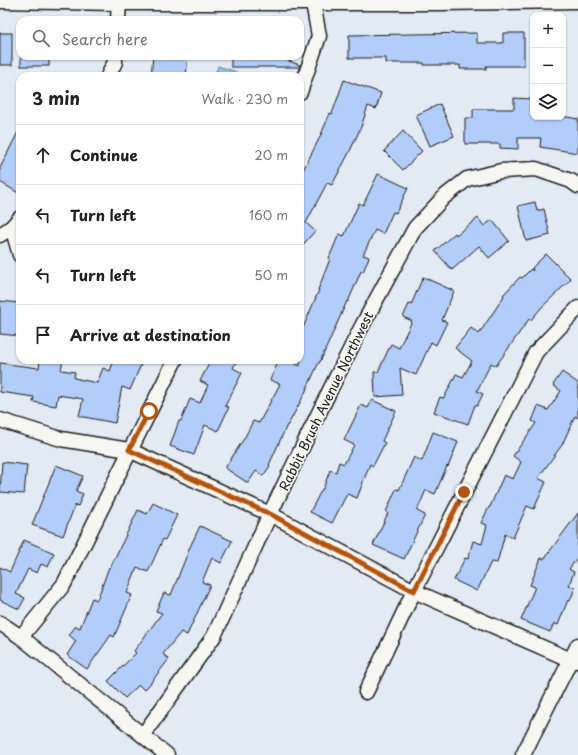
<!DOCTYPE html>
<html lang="en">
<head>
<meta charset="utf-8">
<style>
  body { margin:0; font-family:"Playpen Sans",sans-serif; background:#f6f6f6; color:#202124 }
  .controls { position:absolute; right:12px; top:12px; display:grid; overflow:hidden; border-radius:8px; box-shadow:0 1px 3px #0004 }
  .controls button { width:36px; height:36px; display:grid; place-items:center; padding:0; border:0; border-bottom:1px solid #e0e0e0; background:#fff; color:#202124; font:20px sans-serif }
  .stop { position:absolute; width:12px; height:12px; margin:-9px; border:3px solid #b45309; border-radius:50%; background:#fff }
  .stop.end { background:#b45309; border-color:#fff; box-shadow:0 1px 4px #0008 }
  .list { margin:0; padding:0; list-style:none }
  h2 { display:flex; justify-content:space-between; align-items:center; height:52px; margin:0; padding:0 16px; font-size:17px }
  h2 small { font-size:13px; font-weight:400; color:#757577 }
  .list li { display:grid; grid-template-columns:26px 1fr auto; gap:12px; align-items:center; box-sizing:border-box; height:60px; padding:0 16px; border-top:1px solid #e0e0e0 }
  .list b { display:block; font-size:15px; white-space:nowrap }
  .list em { font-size:13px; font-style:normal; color:#757577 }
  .icon { flex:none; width:22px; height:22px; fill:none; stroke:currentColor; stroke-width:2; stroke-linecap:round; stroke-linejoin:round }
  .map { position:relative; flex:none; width:578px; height:755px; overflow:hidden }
  .search { position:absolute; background:#fff; box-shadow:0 1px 3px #0004; left:16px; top:16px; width:288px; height:44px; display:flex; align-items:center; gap:10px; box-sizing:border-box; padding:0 14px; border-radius:12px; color:#757577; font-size:15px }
  .panel { position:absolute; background:#fff; box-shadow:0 1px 3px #0004; left:16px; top:72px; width:288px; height:292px; border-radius:12px }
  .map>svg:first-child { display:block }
  .water { fill:url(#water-ripples); stroke:#637e99 }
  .building { fill:#b2cdfa; stroke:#1c1c1c }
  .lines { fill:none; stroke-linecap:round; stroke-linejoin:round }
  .street-casing { stroke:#1c1c1c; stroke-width:17 }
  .street { stroke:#f6f6f2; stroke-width:14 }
  .route { stroke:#b45309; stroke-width:5 }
  .labels { text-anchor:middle; stroke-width:3.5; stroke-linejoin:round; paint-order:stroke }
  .street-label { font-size:13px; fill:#1c1c1c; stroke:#f6f6f2 }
</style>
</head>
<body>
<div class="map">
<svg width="578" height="755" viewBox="0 0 578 755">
  <defs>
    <pattern id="water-ripples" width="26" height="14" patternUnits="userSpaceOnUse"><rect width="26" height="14" fill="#93c0ed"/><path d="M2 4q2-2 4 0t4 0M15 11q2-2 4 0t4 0" fill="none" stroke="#7ea4cb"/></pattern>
  </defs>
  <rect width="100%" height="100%" fill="#e2eaf4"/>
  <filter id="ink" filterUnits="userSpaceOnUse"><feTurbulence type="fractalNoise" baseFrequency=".025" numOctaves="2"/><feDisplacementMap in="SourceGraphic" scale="8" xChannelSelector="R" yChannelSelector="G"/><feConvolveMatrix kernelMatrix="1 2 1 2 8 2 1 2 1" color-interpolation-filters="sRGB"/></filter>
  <g filter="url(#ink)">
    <!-- water -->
    <polygon class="water" points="218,66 237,72 236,76 220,76 215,74"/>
    <!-- building -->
    <g class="building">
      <rect x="0" y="33" width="12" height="32"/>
      <polygon points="477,33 477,43 503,43 503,33 524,33 524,66 486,66 486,69 460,69 460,65 424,65 424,63 386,63 386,58 349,58 349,35"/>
      <rect x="21" y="56" width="28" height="10"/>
      <polygon points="153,56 188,56 186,76 151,76"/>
      <polygon points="231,56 275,56 300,65 299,67 231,67"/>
      <polygon points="344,80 381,93 376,109 368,106 361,127 350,151 332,185 327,183 306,223 315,231 300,248 300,176 320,137 330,113 332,114"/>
      <polygon points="514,98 532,99 532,117 567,117 578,119 578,153 540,147 541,138 518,138 518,149 500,148 500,144 465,144 465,118 473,118 473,109 514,109"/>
      <polygon points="440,104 454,136 430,146 416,115"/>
      <polygon points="20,128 20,194 0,182 0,168"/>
      <polygon points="403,131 422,151 403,170 384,151"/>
      <polygon points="378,174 408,188 396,213 393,212 383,234 375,230 363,255 369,257 363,272 361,271 348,302 347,301 320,362 319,362 304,395 288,425 287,425 269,465 270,466 263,476 256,471 248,483 225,468 245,437 253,421 259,423 280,384 270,380 279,360 287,360 300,366 300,327 303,328 319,290 318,290 330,259 329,258 339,234 344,236 359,203 363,205"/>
      <polygon points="535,202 537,211 544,209 550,235 526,241 518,206"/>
      <polygon points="478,218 484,226 492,220 509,241 489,258 479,246 452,270 435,251 455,233 456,235"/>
      <polygon points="546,254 571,279 541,308 531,320 529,319 496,366 491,363 477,391 483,394 477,406 475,405 468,424 434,412 440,397 444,398 456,374 463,377 472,361 455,348 471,328 479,334 504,296 503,295 520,277 522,278 531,269 533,271 532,268"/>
      <polygon points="423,277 454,291 442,320 447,322 436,345 431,342 416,375 400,368 402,395 375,397 374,372 378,372 391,344 399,348 412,321 403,317 409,304 411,305"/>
      <polygon points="0,301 20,303 20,336 0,334"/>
      <polygon points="40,360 63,360 61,370 75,372 74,378 97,383 103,368 110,371 114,360 143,360 130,390 122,387 115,423 79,416 83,399 58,395 56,406 33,402 34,397 0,392 0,363 39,368"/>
      <polygon points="211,360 237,360 233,368 242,373 225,406 229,407 218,431 205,425 194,455 170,446 179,421 181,421 190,399 200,403 208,385 200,381"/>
      <polygon points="562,372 578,383 578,418 575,416 562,445 538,478 546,482 534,509 527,506 513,538 505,534 497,563 491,562 477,591 454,580 465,558 468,559 473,541 482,544 487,525 481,523 489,507 490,507 504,475 513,479 521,462 513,456 536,423 532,421 538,406 548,410 561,391 553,385"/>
      <polygon points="372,400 396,411 382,441 385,443 373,466 370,464 357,498 347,494 332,523 310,512 322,489 323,489 330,470 336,472 339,462 344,464 354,445 344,440 361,405 368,408"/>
      <polygon points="433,432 458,442 448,467 447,466 435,494 426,490 417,511 425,515 404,559 373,545 388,513 386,512 396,489 399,490 414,457 422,461"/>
      <polygon points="2,462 27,465 24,494 0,492"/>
      <polygon points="56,465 83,476 76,491 83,494 78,506 75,505 63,536 32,525"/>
      <polygon points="153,503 177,515 165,540 163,539 148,572 137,567 127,593 132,595 114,637 111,635 87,669 67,655 76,641 69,635 76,626 80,628 92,598 97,600 109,567 110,568 138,510 147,514"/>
      <polygon points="578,513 578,557 569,569 574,572 569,585 575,588 570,601 568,600 558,625 554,623 550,632 521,620 535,587 530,585 541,558 544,559"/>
      <polygon points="200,526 232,541 221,563 212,558 202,582 210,585 187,635 181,632 163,654 169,659 149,685 144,690 139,685 125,698 108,681 136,653 134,651 162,613 156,611 164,593 171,595 190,547"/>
      <polygon points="24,540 54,553 48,567 41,564 37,573 28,569 16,594 25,598 19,609 0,600 0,567 10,572"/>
    </g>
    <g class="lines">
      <!-- street casing -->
      <g class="street-casing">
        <g id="street">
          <polyline points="0,1 119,3 439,3 578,1"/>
          <polyline points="118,20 119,0"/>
          <polyline points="108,76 115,62 115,56"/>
          <polyline points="300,92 319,36 313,3"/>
          <polyline points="12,227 20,255"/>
          <polyline points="0,235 12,227 20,218"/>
          <polyline points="0,420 61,439 129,450 270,514 414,591 571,660 578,661"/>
          <polyline points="0,623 21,637 167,755"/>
          <polyline points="21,637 64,584 175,360"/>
          <polyline points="366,692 414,591 536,352 578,308"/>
          <polyline points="143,735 214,636 270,514 329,392 362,326 415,228 444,197 467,179 501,171 536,169 571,181 578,186"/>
          <polyline points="523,755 578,645"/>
        </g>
      </g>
      <!-- street -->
      <use href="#street" class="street"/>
    </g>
  </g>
  <g class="lines" filter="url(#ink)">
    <!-- route -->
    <polyline class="route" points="149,411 129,450 270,514 414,591 464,492"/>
  </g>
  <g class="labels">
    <!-- street labels -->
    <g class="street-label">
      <text transform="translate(326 401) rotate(-64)" y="5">Rabbit Brush Avenue Northwest</text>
    </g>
  </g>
</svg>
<div class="controls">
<button>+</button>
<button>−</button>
<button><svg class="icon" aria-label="layers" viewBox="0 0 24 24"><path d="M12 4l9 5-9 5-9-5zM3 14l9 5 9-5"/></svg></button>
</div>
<div class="stop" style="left:149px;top:411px"></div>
<div class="stop end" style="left:464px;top:492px"></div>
<div class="search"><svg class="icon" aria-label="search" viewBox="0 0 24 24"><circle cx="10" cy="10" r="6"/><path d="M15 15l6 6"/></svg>Search here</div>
<section class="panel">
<h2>3 min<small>Walk · 230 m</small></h2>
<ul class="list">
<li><svg class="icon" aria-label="ahead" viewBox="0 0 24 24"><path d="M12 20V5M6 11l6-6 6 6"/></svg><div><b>Continue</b></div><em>20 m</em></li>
<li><svg class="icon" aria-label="left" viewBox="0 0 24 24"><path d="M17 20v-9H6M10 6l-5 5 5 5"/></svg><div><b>Turn left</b></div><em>160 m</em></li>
<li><svg class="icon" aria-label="left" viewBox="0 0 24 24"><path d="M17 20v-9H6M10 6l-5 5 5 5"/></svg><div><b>Turn left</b></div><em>50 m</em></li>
<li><svg class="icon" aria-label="arrive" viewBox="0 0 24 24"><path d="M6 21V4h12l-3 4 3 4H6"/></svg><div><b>Arrive at destination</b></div></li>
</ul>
</section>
</div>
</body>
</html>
